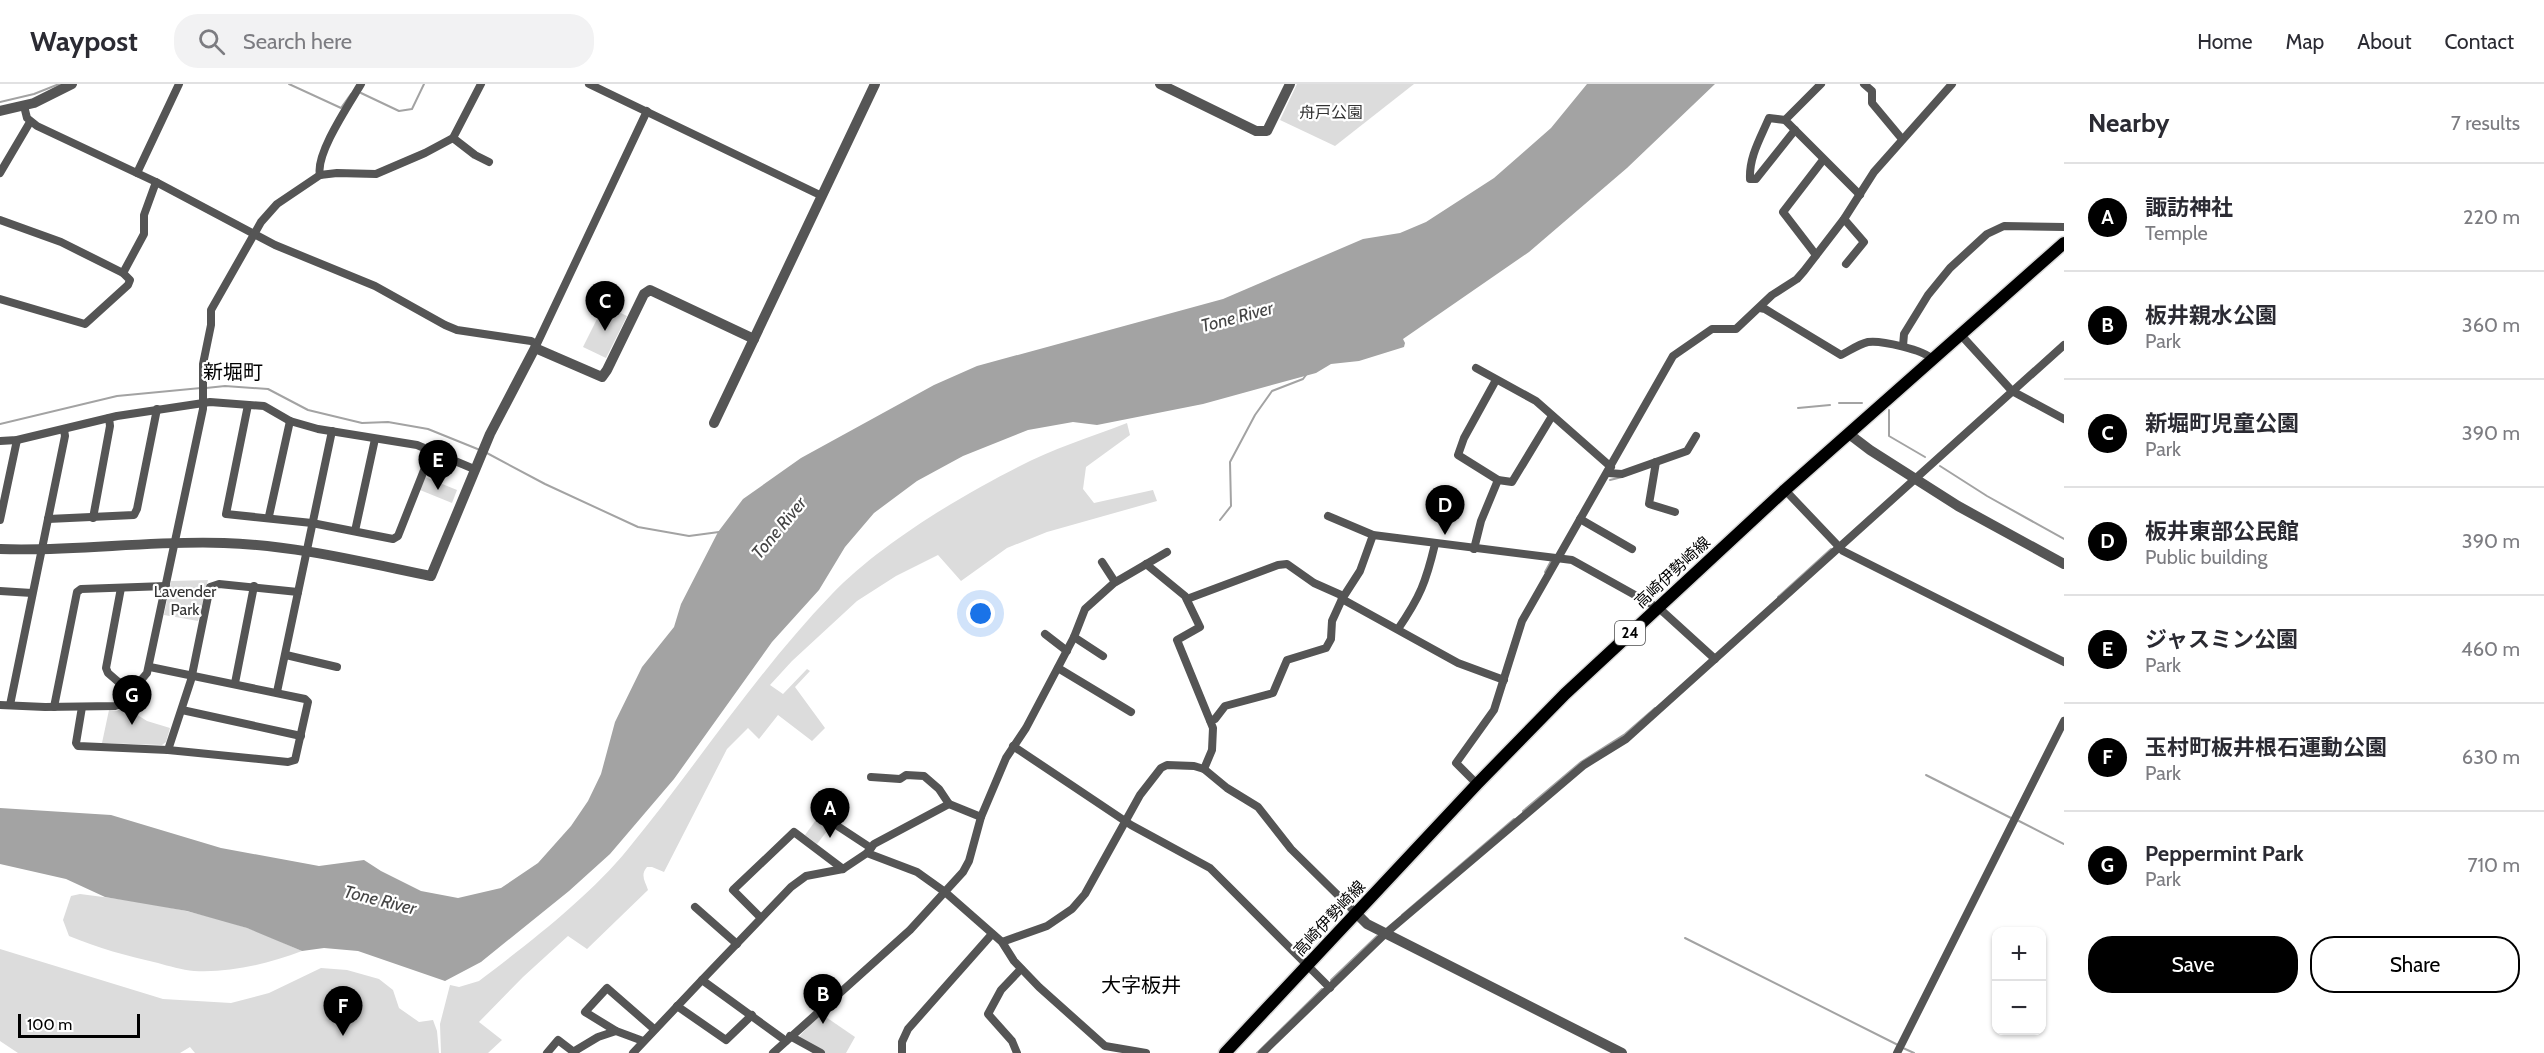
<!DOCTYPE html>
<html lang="en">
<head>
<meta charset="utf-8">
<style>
  body { margin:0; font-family:Cabin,"Noto Sans JP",sans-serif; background:#f2f2f3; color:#2b2b33 }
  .controls { position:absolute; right:18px; bottom:18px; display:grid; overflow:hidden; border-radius:12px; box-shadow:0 2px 4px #0004 }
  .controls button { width:54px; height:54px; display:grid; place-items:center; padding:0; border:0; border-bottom:2px solid #e1e1e2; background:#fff; color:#2b2b33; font:30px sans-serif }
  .scale { position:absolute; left:18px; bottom:15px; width:122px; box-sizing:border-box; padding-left:6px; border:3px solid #000; border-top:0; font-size:16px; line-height:21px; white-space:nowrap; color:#000; -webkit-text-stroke:4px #fff; paint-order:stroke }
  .you { position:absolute; left:981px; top:530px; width:21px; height:21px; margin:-15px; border:4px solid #fff; border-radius:50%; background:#1a73e8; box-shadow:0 0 0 9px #1a73e833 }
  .badge { display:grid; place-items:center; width:39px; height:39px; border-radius:50%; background:#000; color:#fff; font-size:20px; font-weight:700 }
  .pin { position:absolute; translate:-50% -50px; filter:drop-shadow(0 2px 3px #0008) }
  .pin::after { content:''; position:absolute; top:32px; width:21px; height:18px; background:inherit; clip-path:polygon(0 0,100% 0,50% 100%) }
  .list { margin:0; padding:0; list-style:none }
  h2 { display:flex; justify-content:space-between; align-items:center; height:78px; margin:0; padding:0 24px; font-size:26px }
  h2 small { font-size:20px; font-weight:400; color:#7c7c81 }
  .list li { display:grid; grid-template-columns:39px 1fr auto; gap:18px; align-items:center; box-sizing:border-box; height:108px; padding:0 24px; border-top:2px solid #e1e1e2 }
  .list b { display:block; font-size:22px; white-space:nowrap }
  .list p { margin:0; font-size:20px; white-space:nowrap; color:#7c7c81 }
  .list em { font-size:20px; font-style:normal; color:#7c7c81 }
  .actions { display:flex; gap:12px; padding:18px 24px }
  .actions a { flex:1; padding:14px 0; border:2px solid #000; border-radius:24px; text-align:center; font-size:21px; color:#000 }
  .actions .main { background:#000; color:#fff }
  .icon { flex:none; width:33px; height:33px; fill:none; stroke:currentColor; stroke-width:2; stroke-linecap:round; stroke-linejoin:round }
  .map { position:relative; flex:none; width:2064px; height:969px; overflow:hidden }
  header { display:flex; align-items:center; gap:36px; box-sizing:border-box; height:84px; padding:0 30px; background:#fff; border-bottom:2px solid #e1e1e2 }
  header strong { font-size:28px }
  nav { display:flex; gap:33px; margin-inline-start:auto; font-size:21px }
  .search { width:420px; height:54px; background:#f2f2f3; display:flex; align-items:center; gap:15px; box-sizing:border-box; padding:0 21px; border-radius:24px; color:#7c7c81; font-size:22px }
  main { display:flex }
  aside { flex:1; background:#fff }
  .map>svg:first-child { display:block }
  .green { fill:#dcdcdc }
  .water { fill:#a3a3a3 }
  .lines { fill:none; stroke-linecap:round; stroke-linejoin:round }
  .stream { stroke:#a3a3a3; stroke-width:2 }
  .primary-casing { stroke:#dbdbdb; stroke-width:15 }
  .minor { stroke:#555; stroke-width:8 }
  .tertiary { stroke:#555; stroke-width:10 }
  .primary { stroke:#000; stroke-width:12 }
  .labels { text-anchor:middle; stroke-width:4.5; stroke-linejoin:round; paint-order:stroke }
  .shield { fill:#fff; stroke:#4c4c4c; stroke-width:1.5 }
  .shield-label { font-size:15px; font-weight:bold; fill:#000 }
  .park-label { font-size:16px; fill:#333; stroke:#fff }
  .street-label { font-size:16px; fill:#000; stroke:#fff }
  .water-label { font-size:18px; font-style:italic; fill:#444; stroke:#fff }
  .quarter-label { font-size:20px; fill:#000; stroke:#fff }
</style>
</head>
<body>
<header>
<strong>Waypost</strong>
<div class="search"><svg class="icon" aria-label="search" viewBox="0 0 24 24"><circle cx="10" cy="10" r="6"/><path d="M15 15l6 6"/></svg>Search here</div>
<nav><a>Home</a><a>Map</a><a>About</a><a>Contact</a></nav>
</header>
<main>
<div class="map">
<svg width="2064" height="969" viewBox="0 0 2064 969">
  <rect width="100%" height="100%" fill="#fff"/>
  <!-- green -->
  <g class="green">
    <polygon points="1297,0 1414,0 1335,62 1280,36"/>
    <polygon points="604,221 627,232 606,274 583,263"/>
    <path d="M1127 339 1130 351 1086 383 1083 405 1094 419 1153 406 1157 417 1047 448 1007 464 961 497 938 471 896 492 857 517 792 577 770 601 783 610 807 585 810 587 795 603 825 644 812 657 778 631 759 655 748 644 727 665 664 788 652 783H647C640 791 645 797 648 806L587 865 568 852 523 893 479 938 502 956 488 969H441L440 940 450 901 459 903 479 897C528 860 590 812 628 765 697 681 756 589 832 510 879 461 957 414 1018 383 1052 365 1091 353 1127 339Z"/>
    <polygon points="425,393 457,406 452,419 420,406"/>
    <polygon points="208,496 198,537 164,531 171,497"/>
    <polygon points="123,622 147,637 170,644 166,658 162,661 102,659 109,626 117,627"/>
    <polygon points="821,729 834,738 817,760 805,751"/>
    <path d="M80 810C137 817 192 825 247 844 265 850 283 859 302 867 268 880 230 889 194 887 182 886 169 882 158 879 127 872 98 864 69 852L63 836 71 812Z"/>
    <polygon points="0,865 163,915 231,919 269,909 321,884 347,886 379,895 393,906 399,924 419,938 433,936 437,947 439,969 195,969 190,963 180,969 18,969 0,957"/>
    <polygon points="820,929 855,953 846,969 826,969 798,954"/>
  </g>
  <!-- water -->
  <polygon class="water" points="1587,0 1715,0 1627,84 1529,168 1403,255 1405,259 1404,263 1359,277 1331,280 1316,289 1203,320 1097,341 1073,338 1028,346 963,372 917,397 874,429 845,463 819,506 772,558 674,695 610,770 569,807 481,878 445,897 358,867 324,864 302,867 247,844 187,827 105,813 66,795 0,780 0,724 111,731 221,764 319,782 364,776 381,787 421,807 458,814 501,804 538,779 571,742 588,717 601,690 615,638 642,583 674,543 681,520 718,448 743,415 801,374 934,301 977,282 1223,215 1363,155 1400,149 1426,138 1494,94 1551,44"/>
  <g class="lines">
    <!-- stream -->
    <g class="stream">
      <polyline points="289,0 341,24 351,10"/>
      <polyline points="361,9 399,27 412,25 424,0"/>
      <polyline points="0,18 34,10 59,0"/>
      <polyline points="206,304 225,302 268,305 308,326 362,339 388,338 428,345 480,366"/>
      <polyline points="1839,319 1862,319"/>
      <polyline points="1798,324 1830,321"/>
      <polyline points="1889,326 1889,352 1925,373"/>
      <polyline points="0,340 117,312 201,304"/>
      <polyline points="485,368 545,400 638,443 689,452 719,448"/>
      <polyline points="1940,382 1987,412 2064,455"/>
      <polyline points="1610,396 1622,393"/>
      <polyline points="1220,436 1231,422 1230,378 1255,331 1272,307 1303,295 1306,291"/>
      <polyline points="1545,488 1551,477"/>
      <polyline points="1778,513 1831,465"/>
      <polyline points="1926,691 2011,734"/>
      <polyline points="1523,727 1581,678 1625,650 1655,624"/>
      <polyline points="2019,737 2064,760"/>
      <polyline points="1402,831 1514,735"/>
      <polyline points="1685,854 1898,961"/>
      <polyline points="1331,896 1377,852"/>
      <polyline points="1903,964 1914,969"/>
      <polyline points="1257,969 1322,905"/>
    </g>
    <!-- primary casing -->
    <g class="primary-casing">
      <polyline id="primary" points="1225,969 1477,700 1565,610 1785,406 2064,159"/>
    </g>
    <!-- minor -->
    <g class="minor">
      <polyline points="589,0 822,112"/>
      <polyline points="1821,0 1785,36 1860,111"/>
      <polyline points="1864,0 1872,7 1872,19 1902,55"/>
      <polyline points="24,22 27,34 37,42 156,98 275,161 375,202 445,241 457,246 531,257 536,260"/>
      <path d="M1785 36 1769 34C1760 55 1749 73 1750 95H1756L1795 46"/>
      <polyline points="453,54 475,71 489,78"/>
      <polyline points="0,89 30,38"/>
      <polyline points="137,89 179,0"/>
      <path d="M320 91C315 70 350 19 361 0"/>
      <polyline points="1844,135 1864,158 1846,180"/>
      <polyline points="0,136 61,158 123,189 144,150 144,131 156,98"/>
      <polyline points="1816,171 1783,128 1823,76"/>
      <polyline points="0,215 85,240 128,201 130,196 123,189"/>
      <path d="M1760 224 1765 225 1841 271C1849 267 1859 260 1868 258 1881 256 1924 266 1932 275"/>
      <polyline points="1961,251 2012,307 2064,335"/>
      <polyline points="1903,262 1904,250 1928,211 1950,184 1987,150 2004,142 2064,143"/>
      <polyline points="535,264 647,27"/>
      <polyline points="1476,284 1536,317 1611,383"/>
      <polyline points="1496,296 1464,354 1458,371 1498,396 1512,398 1552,332"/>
      <polyline points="248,321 226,430 312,439 393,455 398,452 432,366"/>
      <polyline points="0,357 17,356 117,332 210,318 264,322 290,337 318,345 417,361 474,385"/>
      <polyline points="1656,378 1649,420 1675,428"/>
      <polyline points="1608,389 1622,390 1687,367 1696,352"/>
      <polyline points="1785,406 1843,467 2064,578"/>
      <polyline points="269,432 290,337"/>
      <polyline points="1328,432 1373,451 1572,476 1660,525 1715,575"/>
      <polyline points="93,434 110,342 109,334"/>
      <polyline points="48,435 134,431 137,425 157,325"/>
      <polyline points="1580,435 1632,465"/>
      <polyline points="0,436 17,356"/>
      <polyline points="355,447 375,355"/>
      <polyline points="1474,465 1481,437 1498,396"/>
      <polyline points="1102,478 1115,498"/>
      <polyline points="1146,480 1185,512 1200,543 1177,556 1213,644 1212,666 1204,685"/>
      <polyline points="121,504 106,584 108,589 130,608"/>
      <polyline points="0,507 32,509"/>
      <polyline points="1187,515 1278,481 1287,480 1314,499 1341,511 1342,515 1458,579 1504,596"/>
      <path d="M1398 545C1420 513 1426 498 1435 460"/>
      <polyline points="1045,550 1067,567"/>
      <polyline points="1074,553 1103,572"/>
      <polyline points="286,571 337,583"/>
      <polyline points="1058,584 1131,628"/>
      <polyline points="235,599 254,502"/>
      <polyline points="277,608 332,347"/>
      <polyline points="0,621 45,623 115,622 121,620 147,589 203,325 203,280 211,241 211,226 261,138 277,120 320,91 337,89 376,90 425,69 453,54 481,0"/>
      <polyline points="10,621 65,352 64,346"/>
      <polyline points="54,623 77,508 81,505 166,502"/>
      <polyline points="82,623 76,659 78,662 168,666 288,678 295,676 308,618 305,615 150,583"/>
      <polyline points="182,626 301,652"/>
      <polyline points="1210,636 1215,635 1225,622 1273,609 1287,576 1326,564 1331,555 1332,537 1342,515 1360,487 1373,451"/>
      <polyline points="1013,662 1131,741 1210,784 1330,904"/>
      <polyline points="168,666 191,596 210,503 219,500 298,508"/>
      <polyline points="871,693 900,695 906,691 924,692 939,705 949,720 981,733"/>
      <polyline points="1477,700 1456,679 1494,626 1522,537 1673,272 1712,245 1736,245 1772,211 1797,195 1804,187 1844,135 1874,88 1952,0"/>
      <polyline points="836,741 871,764"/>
      <polyline points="867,769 874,760 949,720"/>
      <polyline points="695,823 737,860"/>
      <polyline points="761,834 733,806 794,748 843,785"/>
      <polyline points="1002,858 1047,842 1072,825 1085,810 1140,711 1161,684 1167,681 1194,682 1204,685 1227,704 1258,723 1291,765 1356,829"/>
      <polyline points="677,922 726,956 752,931"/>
      <polyline points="790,952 821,969"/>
      <polyline points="643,957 616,947 585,928 607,904 654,945"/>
      <polyline points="786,957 702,896 791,803 806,792 843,785 867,769 917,788 945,808 1002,858 1014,877 1039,903 1105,962 1146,969"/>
      <polyline points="573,968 598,953 616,947"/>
      <polyline points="547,969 558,956 575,969"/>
      <polyline points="633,969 702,896"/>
      <polyline points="773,969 910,846 963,788 969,777 981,733 1006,674 1026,644 1074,553 1085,525 1114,499 1167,468"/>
      <polyline points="902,969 902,958 908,945 992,850"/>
      <polyline points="1017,969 1012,957 988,930 1001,906 1021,885"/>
      <polyline points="1262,969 1386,849 1584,681 1626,655 2064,261"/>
      <polyline points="1897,969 2064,637"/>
    </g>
    <!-- tertiary -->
    <g class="tertiary">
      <polyline points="1160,0 1256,47 1267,47 1290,0"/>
      <polyline points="0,27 34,19 72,0"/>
      <polyline points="714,339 875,0"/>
      <polyline points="1849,350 1870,366 1958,422 2064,480"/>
      <path d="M0 465C75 468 149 456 224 459 294 461 362 478 431 492L490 350 535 264 602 293 607 286 644 210 650 206 754 255"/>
      <polyline points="1356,829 1367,840 1622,969"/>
    </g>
    <!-- primary -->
    <use href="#primary" class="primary"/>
  </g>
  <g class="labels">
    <!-- shield labels -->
    <rect class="shield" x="1615" y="537" width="30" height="24" rx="4.5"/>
    <g class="shield-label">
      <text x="1630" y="554">24</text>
    </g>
    <!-- park labels -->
    <g class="park-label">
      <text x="1331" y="34">舟戸公園</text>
      <text x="185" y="513">Lavender<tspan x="185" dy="18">Park</tspan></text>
    </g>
    <!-- street labels -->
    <g class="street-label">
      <text transform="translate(1672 488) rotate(-43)" y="6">高崎伊勢崎線</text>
      <text transform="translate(1329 834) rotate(-47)" y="6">高崎伊勢崎線</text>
    </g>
    <!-- water labels -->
    <g class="water-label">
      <text transform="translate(1237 233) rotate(-15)" y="6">Tone River</text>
      <text transform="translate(779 444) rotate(-50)" y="6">Tone River</text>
      <text transform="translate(380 816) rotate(14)" y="6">Tone River</text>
    </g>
    <!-- quarter labels -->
    <g class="quarter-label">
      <text x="233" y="295">新堀町</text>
      <text x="1141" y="908">大字板井</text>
    </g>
  </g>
</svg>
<div class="controls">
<button>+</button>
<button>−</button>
</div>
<div class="scale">100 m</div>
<div class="you"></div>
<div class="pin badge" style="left:830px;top:754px">A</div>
<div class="pin badge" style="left:823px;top:940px">B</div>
<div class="pin badge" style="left:605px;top:247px">C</div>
<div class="pin badge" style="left:1445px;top:451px">D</div>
<div class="pin badge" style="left:438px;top:406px">E</div>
<div class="pin badge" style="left:343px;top:952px">F</div>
<div class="pin badge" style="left:132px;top:641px">G</div>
</div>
<aside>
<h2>Nearby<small>7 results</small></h2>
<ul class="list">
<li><span class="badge">A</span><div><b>諏訪神社</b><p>Temple</p></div><em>220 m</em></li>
<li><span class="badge">B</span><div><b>板井親水公園</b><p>Park</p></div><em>360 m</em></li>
<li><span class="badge">C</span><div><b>新堀町児童公園</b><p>Park</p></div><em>390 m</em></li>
<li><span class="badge">D</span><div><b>板井東部公民館</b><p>Public building</p></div><em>390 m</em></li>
<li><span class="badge">E</span><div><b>ジャスミン公園</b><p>Park</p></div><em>460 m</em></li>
<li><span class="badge">F</span><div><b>玉村町板井根石運動公園</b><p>Park</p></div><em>630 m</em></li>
<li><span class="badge">G</span><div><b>Peppermint Park</b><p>Park</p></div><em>710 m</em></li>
</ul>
<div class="actions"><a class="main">Save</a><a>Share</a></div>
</aside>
</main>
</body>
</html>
